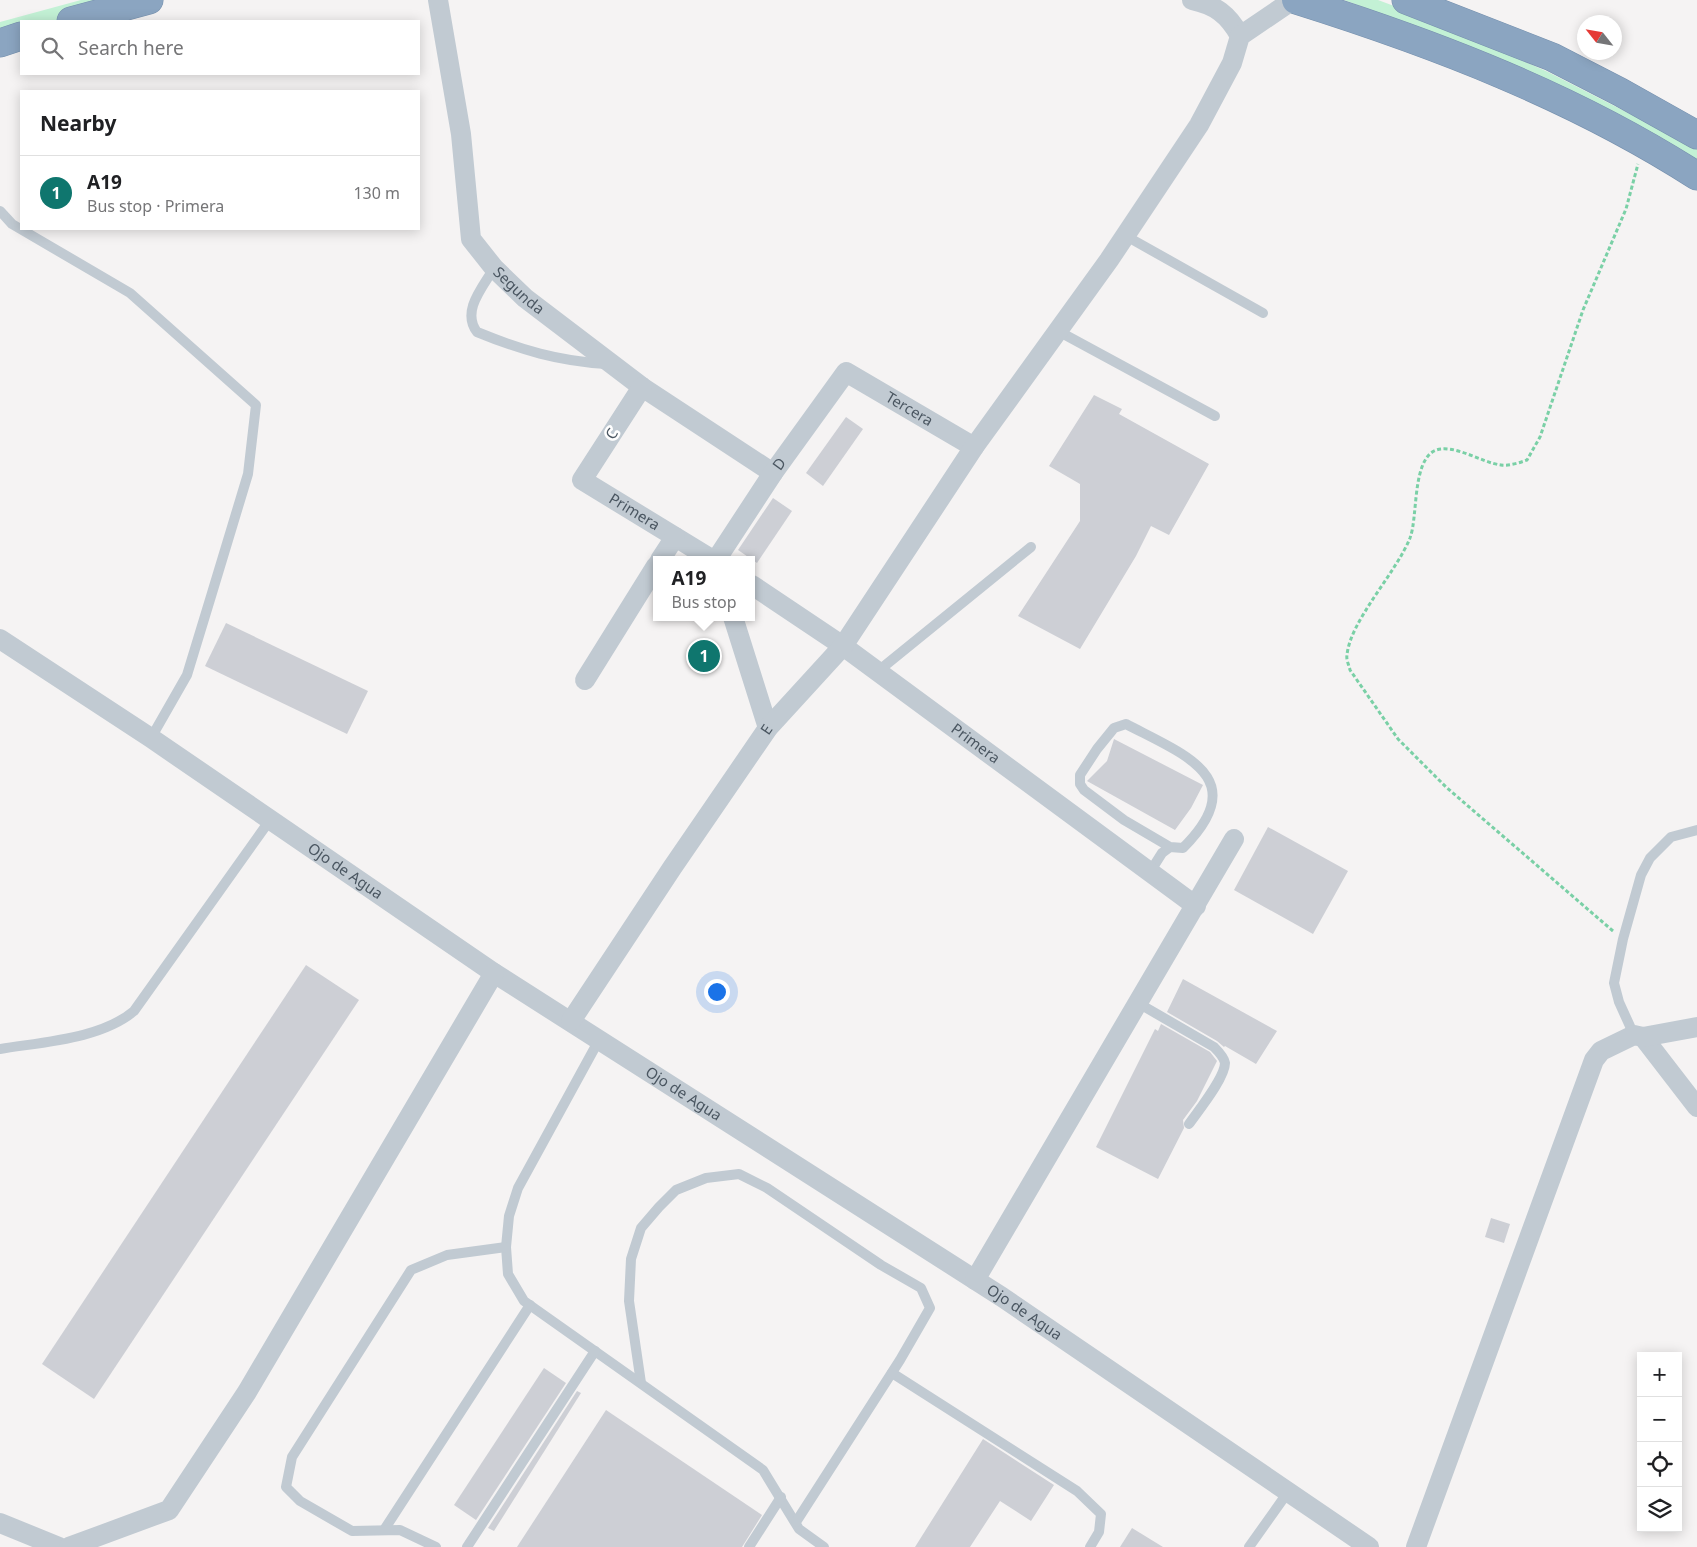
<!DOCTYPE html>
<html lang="en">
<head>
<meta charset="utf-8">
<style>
  body { margin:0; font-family:"Noto Sans",sans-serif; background:#f2f2f2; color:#202124 }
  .controls { position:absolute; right:15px; bottom:15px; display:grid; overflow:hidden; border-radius:0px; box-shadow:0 2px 12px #0003 }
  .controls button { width:45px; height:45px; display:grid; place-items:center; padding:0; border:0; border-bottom:1px solid #e0e0e0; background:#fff; color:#202124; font:25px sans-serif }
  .compass { position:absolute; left:1577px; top:15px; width:45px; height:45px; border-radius:50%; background:#fff; box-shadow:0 2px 12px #0003; rotate:301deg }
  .you { position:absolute; left:716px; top:991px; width:18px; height:18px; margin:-12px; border:4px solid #fff; border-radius:50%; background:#1a73e8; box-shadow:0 0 0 8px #1a73e833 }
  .badge { display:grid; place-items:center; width:32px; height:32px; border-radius:50%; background:#0f766e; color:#fff; font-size:16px; font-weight:700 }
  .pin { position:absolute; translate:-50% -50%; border:2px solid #fff; box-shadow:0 1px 5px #0006 }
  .popup { position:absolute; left:653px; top:556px; width:102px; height:65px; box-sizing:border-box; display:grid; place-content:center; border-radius:0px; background:#fff; filter:drop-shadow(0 1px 4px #0005); font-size:16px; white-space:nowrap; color:#757577 }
  .popup b { font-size:19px; color:#202124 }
  .popup::after { content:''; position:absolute; left:50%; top:100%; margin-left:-10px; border:10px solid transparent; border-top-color:#fff }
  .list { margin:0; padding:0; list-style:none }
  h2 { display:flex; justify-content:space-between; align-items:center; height:65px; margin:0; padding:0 20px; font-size:21px }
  h2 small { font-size:16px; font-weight:400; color:#757577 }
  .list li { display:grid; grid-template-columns:32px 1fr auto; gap:15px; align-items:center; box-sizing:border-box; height:75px; padding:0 20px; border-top:1px solid #e0e0e0 }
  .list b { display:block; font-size:19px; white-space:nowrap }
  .list p { margin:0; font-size:16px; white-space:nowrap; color:#757577 }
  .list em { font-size:16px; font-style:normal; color:#757577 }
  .icon { flex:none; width:28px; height:28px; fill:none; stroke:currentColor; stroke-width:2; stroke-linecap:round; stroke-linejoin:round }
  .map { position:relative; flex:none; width:1697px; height:1547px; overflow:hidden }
  .search { position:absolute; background:#fff; box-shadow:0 2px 12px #0003; left:20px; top:20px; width:400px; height:55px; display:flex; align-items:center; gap:12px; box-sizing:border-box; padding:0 18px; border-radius:0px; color:#757577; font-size:19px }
  .panel { position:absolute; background:#fff; box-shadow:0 2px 12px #0003; left:20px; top:90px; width:400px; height:140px; border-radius:0px }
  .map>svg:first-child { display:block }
  .green { fill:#c3f1d5 }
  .building { fill:#cdcfd5 }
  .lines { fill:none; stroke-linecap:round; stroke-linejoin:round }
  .highway-casing { stroke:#7690ad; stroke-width:29 }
  .path { stroke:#7ad0a6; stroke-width:3; stroke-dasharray:4 2.5; stroke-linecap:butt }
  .lane { stroke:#c1cad2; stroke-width:10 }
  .street { stroke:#c1cad2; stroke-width:20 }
  .highway { stroke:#8ba5c1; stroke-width:28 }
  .labels { text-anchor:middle; stroke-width:5; stroke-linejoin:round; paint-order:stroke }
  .street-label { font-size:15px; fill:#4a5661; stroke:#fff }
</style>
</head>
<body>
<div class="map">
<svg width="1697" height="1547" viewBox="0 0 1697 1547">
  <rect width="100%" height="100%" fill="#f5f3f3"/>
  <!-- green -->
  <g class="green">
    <polygon points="81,0 132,0 54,21 21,21 21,30 0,36 0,22"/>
    <polygon points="1344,0 1378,0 1429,19 1548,72 1683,141 1697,149 1697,160 1460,43"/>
  </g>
  <!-- building -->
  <g class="building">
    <polygon points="1094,395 1122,409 1119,414 1209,464 1169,535 1151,526 1136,556 1080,649 1018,616 1080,521 1080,484 1049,466"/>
    <polygon points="846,417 863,429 823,486 806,473"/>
    <polygon points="773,498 792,511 757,563 738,550"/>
    <polygon points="226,623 368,691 347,734 205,666"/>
    <polygon points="1114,739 1203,785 1191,808 1175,830 1087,781 1107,761"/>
    <polygon points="1268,827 1348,871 1313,934 1234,890"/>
    <polygon points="306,965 359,1000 94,1399 42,1364"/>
    <polygon points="1183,979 1277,1031 1256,1064 1225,1046 1224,1047 1217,1041 1167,1012"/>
    <polygon points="1161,1024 1210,1052 1217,1061 1197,1101 1183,1120 1184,1128 1158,1179 1096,1147 1155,1029 1158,1031"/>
    <polygon points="1491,1218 1510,1224 1504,1243 1485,1237"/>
    <polygon points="544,1368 566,1383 476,1520 454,1505"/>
    <polygon points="577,1391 581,1393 494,1531 488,1528"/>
    <polygon points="606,1410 762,1515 742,1547 517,1547"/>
    <polygon points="983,1439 1054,1485 1031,1521 1000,1501 970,1547 915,1547"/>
    <polygon points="1132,1528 1163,1547 1120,1547"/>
  </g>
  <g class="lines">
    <!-- highway casing -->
    <g class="highway-casing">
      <g id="highway">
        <path d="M1296 0C1436 44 1574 97 1697 176"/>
        <polyline points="1406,0 1552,57 1620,92 1697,135"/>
        <polyline points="71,21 149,0"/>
        <polyline points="0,43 21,36"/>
      </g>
    </g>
    <!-- path -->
    <path class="path" d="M1613 931 1446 787 1398 739 1350 670C1349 665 1346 660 1347 655 1350 621 1396 573 1410 538 1418 517 1412 463 1434 451 1452 442 1482 463 1501 465 1509 466 1519 463 1527 460L1540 437 1583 310 1626 209 1638 164"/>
    <!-- lane -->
    <g class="lane">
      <polyline points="0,211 12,224 130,293 256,405 248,474 212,593 187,675 151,738"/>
      <polyline points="1126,236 1263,313"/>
      <path d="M494 268C483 287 461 311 477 332 521 350 558 361 606 364"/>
      <polyline points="1058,331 1215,416"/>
      <polyline points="877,672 1031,547"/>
      <path d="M1150 872 1162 853 1170 847 1183 848C1253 778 1185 755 1126 724L1114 728 1097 749 1080 775V784L1084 790 1124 820 1170 847"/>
      <path d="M1138 1003 1214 1047C1218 1051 1224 1057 1225 1063 1225 1078 1198 1111 1189 1124"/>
      <polyline points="1634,1035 1619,1002 1614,983 1623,939 1641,875 1650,858 1671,837 1697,830"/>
      <polyline points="599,1040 518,1188 509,1216 506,1247 508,1274 524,1301 763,1470 799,1529 824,1547"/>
      <path d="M0 1049C42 1042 101 1039 134 1011L270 820"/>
      <polyline points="892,1373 1077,1491 1101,1514 1099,1532 1090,1547"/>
      <polyline points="641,1383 629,1301 631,1259 641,1228 659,1207 676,1190 706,1178 739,1174 767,1188 881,1265 921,1288 930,1308 900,1360 796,1522"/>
      <polyline points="384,1530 530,1305"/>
      <polyline points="436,1547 400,1530 352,1531 300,1501 286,1487 292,1457 411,1270 447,1255 506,1247"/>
      <polyline points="467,1547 595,1351"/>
      <polyline points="749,1547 781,1497"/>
      <polyline points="1249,1547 1288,1492"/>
    </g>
    <!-- street -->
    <g class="street">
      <path id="s1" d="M438 0 461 134 471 239 494 268 525 298 642 387 773 473"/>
      <path d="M1192 0C1215 5 1228 14 1240 36"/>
      <path id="s2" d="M642 387 582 480 713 560"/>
      <polyline points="660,560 675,537"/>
      <path id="s3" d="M716 560 773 473 846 372 974 447"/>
      <path id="s4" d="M752 585 843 646 1196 906"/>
      <polyline points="733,617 768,728"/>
      <path id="s5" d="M0 639 151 738 494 973 1002 1297 1369 1547"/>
      <polyline points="585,680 656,566"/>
      <path id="s6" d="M571 1021 672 868 768 728 843 646 974 447 1109 260 1199 125 1232 63 1240 36 1293 0"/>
      <polyline points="1643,1037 1697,1107"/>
      <polyline points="975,1280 1234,839"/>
      <polyline points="0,1523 59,1547"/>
      <polyline points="69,1547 169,1510 247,1392 494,973"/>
      <polyline points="1416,1547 1594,1060 1601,1051 1634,1035 1643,1037 1697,1027"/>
    </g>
    <!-- highway -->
    <use href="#highway" class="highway"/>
  </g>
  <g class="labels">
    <!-- street labels -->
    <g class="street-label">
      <text dy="5" stroke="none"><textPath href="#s1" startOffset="312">Segunda</textPath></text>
      <text dy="5" stroke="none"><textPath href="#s3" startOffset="302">Tercera</textPath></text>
      <text transform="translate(612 434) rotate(-57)" y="5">C</text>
      <text dy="5" stroke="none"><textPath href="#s3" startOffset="115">D</textPath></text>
      <text dy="5" stroke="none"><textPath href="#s2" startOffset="172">Primera</textPath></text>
      <text dy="5" stroke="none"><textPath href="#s6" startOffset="351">E</textPath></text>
      <text dy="5" stroke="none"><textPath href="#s4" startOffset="274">Primera</textPath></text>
      <text dy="5" stroke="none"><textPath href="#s5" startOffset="416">Ojo de Agua</textPath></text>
      <text dy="5" stroke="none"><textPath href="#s5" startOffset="821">Ojo de Agua</textPath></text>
      <text dy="5" stroke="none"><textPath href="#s5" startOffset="1226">Ojo de Agua</textPath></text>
    </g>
  </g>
</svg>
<div class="controls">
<button>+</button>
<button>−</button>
<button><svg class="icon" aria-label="locate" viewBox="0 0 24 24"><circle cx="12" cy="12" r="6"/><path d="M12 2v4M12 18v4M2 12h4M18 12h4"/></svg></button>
<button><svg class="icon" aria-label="layers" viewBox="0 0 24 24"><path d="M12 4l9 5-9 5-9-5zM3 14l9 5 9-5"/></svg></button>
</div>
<svg class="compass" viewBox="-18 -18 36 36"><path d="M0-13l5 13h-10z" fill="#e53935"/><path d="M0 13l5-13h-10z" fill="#757577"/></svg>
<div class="you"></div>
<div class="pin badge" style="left:704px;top:656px">1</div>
<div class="popup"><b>A19</b>Bus stop</div>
<div class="search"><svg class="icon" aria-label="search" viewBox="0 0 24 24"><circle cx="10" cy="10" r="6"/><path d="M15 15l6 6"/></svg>Search here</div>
<section class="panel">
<h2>Nearby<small></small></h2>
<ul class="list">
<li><span class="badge">1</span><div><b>A19</b><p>Bus stop · Primera</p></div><em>130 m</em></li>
</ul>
</section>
</div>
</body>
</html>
